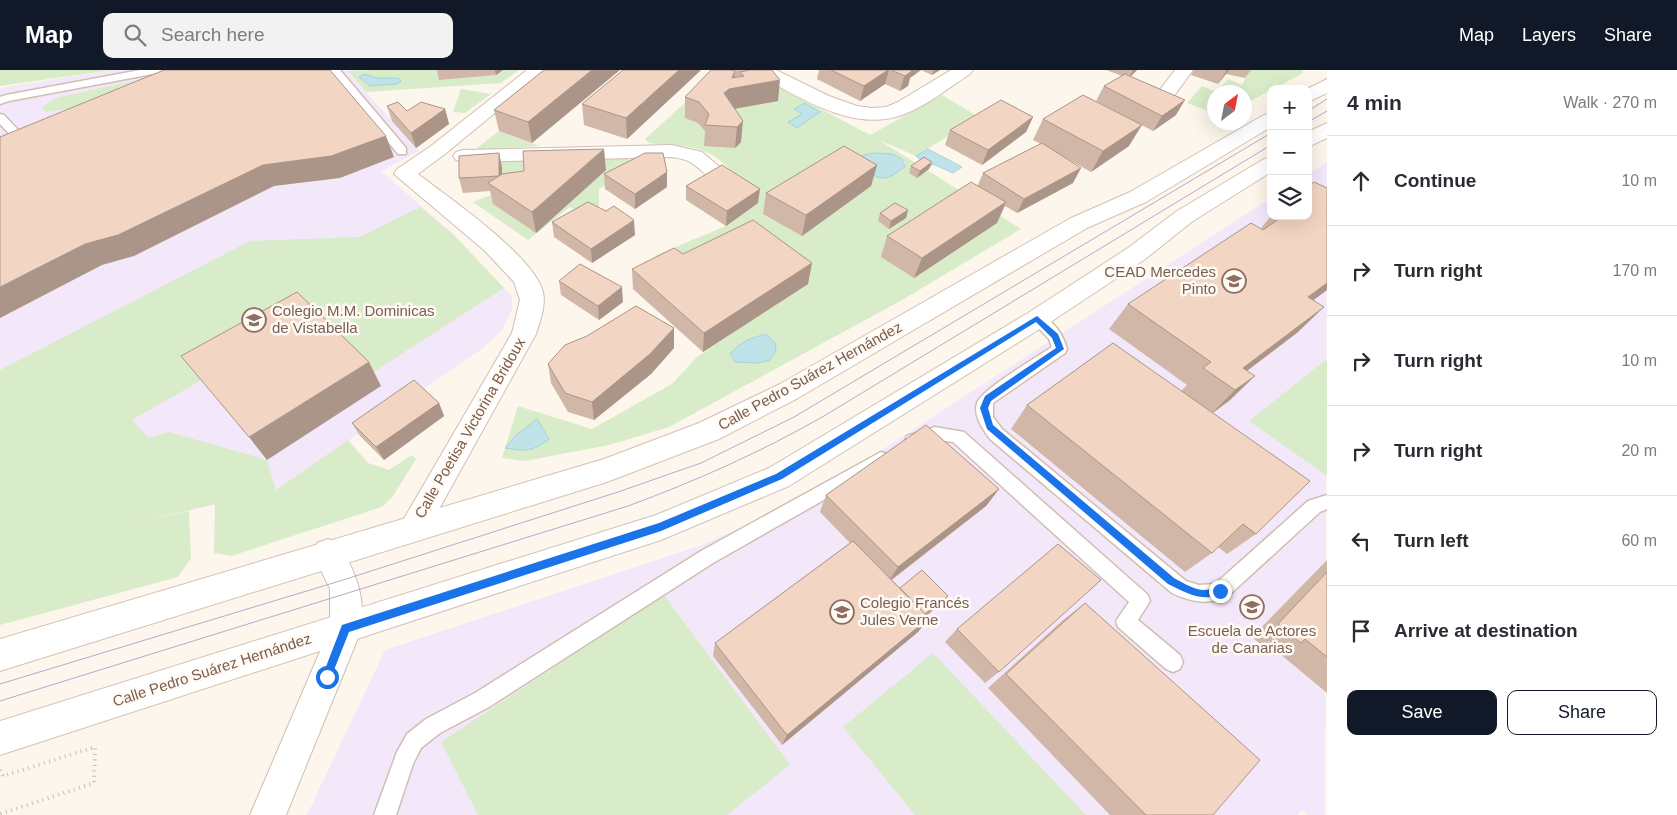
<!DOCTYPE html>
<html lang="en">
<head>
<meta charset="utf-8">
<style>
  body { margin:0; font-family:Arial,sans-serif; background:#f2f2f3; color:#2b2b33 }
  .controls { position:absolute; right:15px; top:15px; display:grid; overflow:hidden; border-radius:10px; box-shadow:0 5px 20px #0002 }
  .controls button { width:45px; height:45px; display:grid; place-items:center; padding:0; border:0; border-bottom:1px solid #e1e1e2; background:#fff; color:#2b2b33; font:25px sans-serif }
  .compass { position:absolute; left:1207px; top:15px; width:45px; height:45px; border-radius:50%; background:#fff; box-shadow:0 5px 20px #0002; rotate:32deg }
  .stop { position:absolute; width:15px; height:15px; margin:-11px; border:4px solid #1a73e8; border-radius:50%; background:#fff }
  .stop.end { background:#1a73e8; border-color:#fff; box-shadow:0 1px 5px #0008 }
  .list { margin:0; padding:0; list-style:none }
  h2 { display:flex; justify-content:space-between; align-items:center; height:65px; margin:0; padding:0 20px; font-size:21px }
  h2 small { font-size:16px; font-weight:400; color:#7c7c81 }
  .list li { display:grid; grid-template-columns:32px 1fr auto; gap:15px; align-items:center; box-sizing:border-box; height:90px; padding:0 20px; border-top:1px solid #e1e1e2 }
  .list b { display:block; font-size:19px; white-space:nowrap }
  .list em { font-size:16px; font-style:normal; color:#7c7c81 }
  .actions { display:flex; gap:10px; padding:15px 20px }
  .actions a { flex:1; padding:11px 0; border:1px solid #111827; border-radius:10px; text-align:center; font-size:18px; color:#111827 }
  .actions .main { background:#111827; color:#fff }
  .icon { flex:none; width:28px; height:28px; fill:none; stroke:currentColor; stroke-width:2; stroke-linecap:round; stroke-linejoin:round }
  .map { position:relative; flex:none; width:1327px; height:745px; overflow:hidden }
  header { display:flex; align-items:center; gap:30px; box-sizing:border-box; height:70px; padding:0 25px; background:#111827; color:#fff }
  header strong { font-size:24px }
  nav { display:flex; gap:28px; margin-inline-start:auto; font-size:18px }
  .search { width:350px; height:45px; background:#f2f2f3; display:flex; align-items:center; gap:12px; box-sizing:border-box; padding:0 18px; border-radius:10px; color:#7c7c81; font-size:19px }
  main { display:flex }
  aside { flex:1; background:#fff }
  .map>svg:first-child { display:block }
  .education { fill:#f3e8fa }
  .green { fill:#d8ecc9 }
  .water { fill:#bfe3e8; stroke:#a5d3da }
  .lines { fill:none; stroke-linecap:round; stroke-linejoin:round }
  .lane-casing { stroke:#d1beb0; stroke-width:3 }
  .street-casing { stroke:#d1beb0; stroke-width:2 }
  .secondary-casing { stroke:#d6c0b0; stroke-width:2 }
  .path { stroke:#d9b8a5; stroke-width:4; stroke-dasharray:1 4.5; stroke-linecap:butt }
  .lane { fill:#fff; fill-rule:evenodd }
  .street { fill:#fff; fill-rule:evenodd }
  .secondary { fill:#fff; fill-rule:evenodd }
  .tram { stroke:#b9a8c9; stroke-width:1 }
  .wall { fill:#d1b7a8 }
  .shaded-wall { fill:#aa9588 }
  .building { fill:#f3d5c3; stroke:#aa9588 }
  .route { fill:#1a73e8 }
  .labels { text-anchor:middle; stroke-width:5; stroke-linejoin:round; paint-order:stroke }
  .education-label { font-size:15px; fill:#785e54; stroke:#fffaf3; text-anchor:start }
  .street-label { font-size:15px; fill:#7a5c4d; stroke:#fffaf3 }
</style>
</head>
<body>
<header>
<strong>Map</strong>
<div class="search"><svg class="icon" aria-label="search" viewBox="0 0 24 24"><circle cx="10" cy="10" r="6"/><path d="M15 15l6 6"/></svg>Search here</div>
<nav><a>Map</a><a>Layers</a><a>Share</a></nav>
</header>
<main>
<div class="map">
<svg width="1327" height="745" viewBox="0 0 1327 745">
  <rect width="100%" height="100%" fill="#fdf6ec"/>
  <!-- education -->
  <g class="education">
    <polygon points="112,0 371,0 348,2 419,81 381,101 452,163 504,218 512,227 512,240 502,260 483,278 276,420 0,487 0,18"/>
    <polygon points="1327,92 1325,745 1308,745 1302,740 1297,745 307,745 385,580 702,475 784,438 874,385 1271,128 1271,146 1308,146 1308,104"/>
  </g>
  <!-- green -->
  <g class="green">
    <polygon points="0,0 112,0 0,16"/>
    <polygon points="371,0 519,0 501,13 366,22 348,1"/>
    <path d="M721 0H747L870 65 942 25 979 47 916 86 879 70 1021 159 902 230 669 357 609 375 525 391 502 388 518 336 592 359 672 314 697 287 731 264 683 205 654 186 726 156 721 110 731 100C704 73 686 77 649 73L645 69Z"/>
    <polygon points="1250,0 1302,0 1303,3 1245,34 1244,22 1214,22 1214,43 1187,33 1202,16 1217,22 1228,9 1242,15"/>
    <polygon points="142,9 69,39 47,42 41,38 56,28"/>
    <polygon points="461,19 491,24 465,43 453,42"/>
    <polygon points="499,61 539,76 482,80 477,78"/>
    <polygon points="629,86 629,101 599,119 599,145 580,144 570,137 528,170 473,132 501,121 462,93"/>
    <polygon points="420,137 452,163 504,218 369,305 311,247 132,350 149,368 169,362 267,390 276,420 348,370 368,393 389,400 412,385 416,389 393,426 382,437 231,486 214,483 215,434 128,454 189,441 191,488 178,507 0,555 0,300 250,171 360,167"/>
    <polygon points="1327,289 1327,406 1249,351"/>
    <polygon points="664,525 790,695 727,745 478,745 441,672"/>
    <polygon points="933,583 1086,745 915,745 843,657"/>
  </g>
  <!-- water -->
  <g class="water">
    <polygon points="364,4 377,8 398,8 401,11 397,14 370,16 359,7"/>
    <polygon points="805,33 820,42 797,58 788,52 802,44 794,39"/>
    <polygon points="928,79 962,97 953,103 933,94 930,97 916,86"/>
    <path d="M873 83 892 84 902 89 905 97C900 99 896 104 891 106 877 114 862 96 852 88Z"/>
    <path d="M766 264 775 273 776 281 770 290 758 293 735 292 730 284C740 272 751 268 766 264Z"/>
    <path d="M537 349 549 369C532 382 526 381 505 378L515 366Z"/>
  </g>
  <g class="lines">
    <!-- lane casing -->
    <g class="lane-casing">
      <g id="lane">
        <polygon points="140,0 163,0 158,3 9,31 0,34 0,27 6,25"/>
        <polygon points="329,0 340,0 406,78 406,84 398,84"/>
        <polygon points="0,44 4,45 20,62 32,60 38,64 32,68 13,68 0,54"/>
        <path d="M1037 244C1053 249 1063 264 1067 279L1065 283 993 333V347L1002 359 1186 511 1199 515 1215 514 1308 431 1327 425V439L1320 442 1227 527C1207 535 1191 532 1172 523L990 369C983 359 973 346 977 333 982 319 1037 287 1052 277L1049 269 1030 249 1032 245Z"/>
        <polygon points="935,357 964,362 1148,525 1150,531 1138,550 1180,585 1183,592 1180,599 1173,602 1166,599 1118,557 1116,551 1129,532 953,372 935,370 913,378 907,376 905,371 907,366"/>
        <polygon points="881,382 887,384 889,389 887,394 713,493 489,637 440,663 421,678 413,694 396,745 374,745 397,682 407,664 426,649 475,623 701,481"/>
      </g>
    </g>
    <!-- street casing -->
    <g class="street-casing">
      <g id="street">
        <path d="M527 0H547L445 84 418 104C448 127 534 186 543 222 546 236 540 251 536 264L423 468 413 472 403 468 398 459 512 263 520 230 514 212 485 181 394 104 397 99 431 76Z"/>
        <path d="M753 0H776L829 26 857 36 872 38 886 37 898 32 951 0H973L970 4C948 18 927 36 902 45 852 63 798 26 756 4Z"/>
        <polygon points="1175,0 1193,0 1174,26 1160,26 1158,22"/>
        <path d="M672 75 702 82 729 105 726 110C708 114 703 98 688 91 684 89 677 88 672 87L463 92 456 90 453 86 456 82 463 80Z"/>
        <path d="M328 469 339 473C356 504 364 522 362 558L286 745H250L330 558V519L313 483 317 473Z"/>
      </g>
    </g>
    <!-- secondary casing -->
    <g class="secondary-casing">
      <g id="secondary">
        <polygon points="1327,9 1327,23 1308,32 1307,19"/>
        <polygon points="1271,43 1271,57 1146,132 1087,158 798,328 719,369 607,412 0,601 0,569 604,389 699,353 780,314 1071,148 1130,122 1264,45"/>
        <polygon points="1327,53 1327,68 1308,77 1308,62"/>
        <polygon points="1271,87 1271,102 1193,151 1144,190 1046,255 789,416 661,470 0,685 0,651 656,445 769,398 1028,243 1128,178 1177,141 1264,89"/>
      </g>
    </g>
    <!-- path -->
    <polyline class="path" points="0,700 3,706 95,677 94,713 0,744"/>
    <!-- lane -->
    <use href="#lane" class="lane"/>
    <!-- street -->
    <use href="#street" class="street"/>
    <!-- secondary -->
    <use href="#secondary" class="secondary"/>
    <!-- tram -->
    <g class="tram">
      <polyline points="1308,41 1327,29"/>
      <polyline points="1308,52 1327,41"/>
      <polyline points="0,614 343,510 618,422 701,393 794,347 1271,63"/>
      <path d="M0 631 628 436C696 411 761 382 824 346L1271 75"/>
    </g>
  </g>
  <!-- wall -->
  <g class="wall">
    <polygon points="437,0 503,0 496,5 439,10"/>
    <polygon points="544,0 532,73 499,61 494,40"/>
    <polygon points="701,0 627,69 584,55 582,34"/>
    <polygon points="735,0 772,0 778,31 735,39 741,72 735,78 704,76 705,61 698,53 685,48 685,27 734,7"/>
    <polygon points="819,0 921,0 910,8 908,16 900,21 885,14 860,31 817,9"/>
    <polygon points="921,0 940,0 932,5"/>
    <polygon points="1106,0 1137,0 1131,6 1176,45 1153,61 1096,31 1104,16 1122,6"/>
    <polygon points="1194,0 1251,0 1245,8 1226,4 1218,14 1191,5"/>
    <polygon points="387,36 407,41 445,39 449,54 416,78 392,51"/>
    <polygon points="1033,47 1026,62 982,95 945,75 950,60"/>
    <polygon points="1043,49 1129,76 1091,102 1062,86 1073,113 1017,143 1005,136 997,153 914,208 881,187 887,166 978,115 983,103 1041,74 1033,70"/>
    <polygon points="499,83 502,98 502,105 606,100 536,163 493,134 490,121 463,123 459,108"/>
    <polygon points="877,95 871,116 802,166 763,144 766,123"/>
    <polygon points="911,96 929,99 917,108 909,103"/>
    <polygon points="667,102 667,117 635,139 605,119 604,104"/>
    <polygon points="686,116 758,133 726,156 686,130"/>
    <polygon points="908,140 906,148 889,159 878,151 880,143"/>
    <polygon points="1271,146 1308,146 1327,220 1313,230 1298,262 1247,301 1230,330 1213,343 1256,464 1227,484 1218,477 1212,483 1185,502 1011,359 1027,335 1181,321 1187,315 1109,259 1128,234 1263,160 1263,159 1261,158"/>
    <polygon points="552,152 635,165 592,193 554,167"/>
    <polygon points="683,184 808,214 703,282 633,219 632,199"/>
    <polygon points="559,211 623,232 599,250 561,225"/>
    <polygon points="674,278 651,304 594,350 568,342 551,313 548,294"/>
    <polygon points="439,333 444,346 384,390 360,366 352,353"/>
    <polygon points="999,419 986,436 892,510 900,518 948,526 944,531 926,545 929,548 918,562 782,675 713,586 715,573 850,473 820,442 826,425"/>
    <polygon points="1327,490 1327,623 1279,583 1274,586 1252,567"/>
    <polygon points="1085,533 1213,745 1110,745 988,618 1063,550"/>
    <polygon points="957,559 999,602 985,613 945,572"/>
  </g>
  <!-- shaded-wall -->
  <g class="shaded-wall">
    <polygon points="495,0 503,0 496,5"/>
    <polygon points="592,0 620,0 532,73 528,52"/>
    <polygon points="679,0 701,0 627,69 626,48"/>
    <polygon points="888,0 889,0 885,14 860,31 864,16"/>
    <polygon points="906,0 921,0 910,8 908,16 900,21"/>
    <polygon points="934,0 940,0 932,5"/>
    <polygon points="1133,0 1137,0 1129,8"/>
    <polygon points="1227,0 1229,0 1218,14"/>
    <polygon points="735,1 733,18 780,10 778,31 727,40 724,23 729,19 732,8"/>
    <polygon points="1185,30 1176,45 1153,61 1162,46"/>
    <polygon points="445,39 449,54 416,78 411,63"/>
    <polygon points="1033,47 1026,62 982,95 988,80"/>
    <polygon points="743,51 741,72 735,78 737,57"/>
    <polygon points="1142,55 1129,76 1091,102 1103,81"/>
    <polygon points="386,66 394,87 340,108 274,116 134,186 102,195 0,248 0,217 85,174 263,95"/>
    <polygon points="604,79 606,100 536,163 532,142"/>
    <polygon points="499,83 502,98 502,121 499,106"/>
    <polygon points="932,92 929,99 917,108 920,101"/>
    <polygon points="877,95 871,116 802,166 806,145"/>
    <polygon points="1081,98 1073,113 1017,143 1024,129"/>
    <polygon points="667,102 667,117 635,139 635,124"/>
    <polygon points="760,119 758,133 726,156 727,141"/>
    <polygon points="1006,132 997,153 914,208 922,188"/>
    <polygon points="908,140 906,148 889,159 891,151"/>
    <polygon points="634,150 635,165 592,193 591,179"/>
    <polygon points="812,193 808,214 703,282 704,263"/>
    <polygon points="1327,213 1327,220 1283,253 1308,227"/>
    <polygon points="622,217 623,232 599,250 598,236"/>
    <polygon points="1324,237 1298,262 1228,315 1243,298"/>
    <polygon points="674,258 674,278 651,304 594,350 592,332"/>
    <polygon points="369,292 381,316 267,390 249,367"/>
    <polygon points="1255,306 1230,330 1211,344 1235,320"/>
    <polygon points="439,333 444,346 384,390 376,377"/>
    <polygon points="999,419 986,436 888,512 898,497"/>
    <polygon points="948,526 944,531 920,551 924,546"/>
    <polygon points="929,548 918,562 782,675 787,665"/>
  </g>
  <!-- building -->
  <g class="building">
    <polygon points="164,0 330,0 386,66 331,86 263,95 118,165 85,174 0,217 0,67"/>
    <polygon points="544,0 592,0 528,52 494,40"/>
    <polygon points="623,0 679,0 626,48 582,34"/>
    <polygon points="711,0 731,0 735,1 732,8 744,6 740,2 750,0 772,0 780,10 729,19 724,23 743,51 737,57 705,55 709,44 699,32 685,27"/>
    <polygon points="831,0 888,0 864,16"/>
    <polygon points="891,0 910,0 912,1 905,6"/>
    <polygon points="1125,4 1185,30 1162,46 1104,16"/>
    <polygon points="1083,25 1142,55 1103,81 1043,49"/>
    <polygon points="1001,30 1033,47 988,80 950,60"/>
    <polygon points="398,32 407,41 421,32 445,39 411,63 387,36"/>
    <polygon points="1042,73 1081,98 1024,129 983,103"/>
    <polygon points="844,76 877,95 806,145 766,123"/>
    <polygon points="604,79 532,142 488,113 502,104 524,101 523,81"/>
    <polygon points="499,83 499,106 459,108 459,86"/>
    <polygon points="645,83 663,83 667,102 635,124 604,104"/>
    <polygon points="924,87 932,92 920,101 911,96"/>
    <polygon points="722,95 760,119 727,141 686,116"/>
    <polygon points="971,112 1006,132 922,188 887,166"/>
    <polygon points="1314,112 1327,118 1327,213 1308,227 1324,237 1243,298 1255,306 1235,320 1203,298 1211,292 1128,234 1251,153 1263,160 1283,146 1308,146 1308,116"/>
    <polygon points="588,132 606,141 614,136 634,150 591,179 552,152"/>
    <polygon points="895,133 908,140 891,151 880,143"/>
    <polygon points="753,150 812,193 704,263 632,199 674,178 683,184"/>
    <polygon points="580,194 622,217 598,236 559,211"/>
    <polygon points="297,222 369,292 249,367 181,286"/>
    <polygon points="636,236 674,258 650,284 592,332 565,323 548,294 565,275 587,266"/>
    <polygon points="1113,273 1310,411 1256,464 1243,454 1212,483 1027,335"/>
    <polygon points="414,310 439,333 376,377 352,353"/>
    <polygon points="926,355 999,419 898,497 826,425"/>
    <polygon points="853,471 929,548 787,665 715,573"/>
    <polygon points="1058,474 1101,510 999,602 957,559"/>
    <polygon points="922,500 948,526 925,544 900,518"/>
    <polygon points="1327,502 1327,587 1305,569 1301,573 1278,554"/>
    <polygon points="1085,533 1260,690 1213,745 1146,745 1006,604"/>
  </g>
  <!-- route -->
  <path class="route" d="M1037 246 1058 264 1064 279 991 331 988 338 993 355 1174 508C1183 513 1193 519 1203 520 1210 520 1217 516 1224 518V524C1202 532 1188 524 1168 514L987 359 980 338 985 326 1056 278 1052 268 1036 252 782 409 661 461 349 562 330 610H323L322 607 342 555 659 453 776 404Z"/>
  <!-- icons -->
  <defs>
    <g id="university-ring" transform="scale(1.25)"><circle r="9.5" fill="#fffaf3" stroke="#8d6e63" stroke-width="1.5"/><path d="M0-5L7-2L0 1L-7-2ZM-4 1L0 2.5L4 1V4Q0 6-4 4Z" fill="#8d6e63"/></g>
    <g id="school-ring" transform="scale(1.25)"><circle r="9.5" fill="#fffaf3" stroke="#8d6e63" stroke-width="1.5"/><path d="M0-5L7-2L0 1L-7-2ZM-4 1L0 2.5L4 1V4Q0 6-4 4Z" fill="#8d6e63"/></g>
  </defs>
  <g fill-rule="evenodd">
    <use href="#university-ring" x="1234" y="211"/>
    <use href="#school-ring" x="254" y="250"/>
    <use href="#university-ring" x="1252" y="537"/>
    <use href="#school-ring" x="842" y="542"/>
  </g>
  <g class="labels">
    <!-- education labels -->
    <g class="education-label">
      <text x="1216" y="207" text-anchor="end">CEAD Mercedes<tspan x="1216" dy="17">Pinto</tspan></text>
      <text x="272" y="246">Colegio M.M. Dominicas<tspan x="272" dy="17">de Vistabella</tspan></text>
      <text x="860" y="538">Colegio Francés<tspan x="860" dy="17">Jules Verne</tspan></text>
      <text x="1252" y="566" text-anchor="middle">Escuela de Actores<tspan x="1252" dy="17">de Canarias</tspan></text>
    </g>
    <!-- street labels -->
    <g class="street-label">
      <text transform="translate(810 306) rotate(-29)" y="5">Calle Pedro Suárez Hernández</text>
      <text transform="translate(470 358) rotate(-60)" y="5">Calle Poetisa Victorina Bridoux</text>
      <text transform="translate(212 600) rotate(-18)" y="5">Calle Pedro Suárez Hernández</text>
    </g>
  </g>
</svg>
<div class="controls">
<button>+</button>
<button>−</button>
<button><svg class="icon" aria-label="layers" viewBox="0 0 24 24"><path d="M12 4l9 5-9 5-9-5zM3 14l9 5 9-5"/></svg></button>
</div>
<svg class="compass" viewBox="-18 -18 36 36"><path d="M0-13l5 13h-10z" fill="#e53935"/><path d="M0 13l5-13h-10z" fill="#7c7c81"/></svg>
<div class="stop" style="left:327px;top:607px"></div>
<div class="stop end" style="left:1220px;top:521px"></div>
</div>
<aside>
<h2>4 min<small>Walk · 270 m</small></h2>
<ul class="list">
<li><svg class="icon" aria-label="ahead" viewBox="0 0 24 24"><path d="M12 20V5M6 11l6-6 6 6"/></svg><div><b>Continue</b></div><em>10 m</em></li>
<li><svg class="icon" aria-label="right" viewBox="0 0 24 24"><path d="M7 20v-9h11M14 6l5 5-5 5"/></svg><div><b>Turn right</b></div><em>170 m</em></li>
<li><svg class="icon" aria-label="right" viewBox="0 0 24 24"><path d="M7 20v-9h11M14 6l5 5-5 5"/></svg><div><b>Turn right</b></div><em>10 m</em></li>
<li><svg class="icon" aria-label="right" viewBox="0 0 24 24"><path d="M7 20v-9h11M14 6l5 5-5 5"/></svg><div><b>Turn right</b></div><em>20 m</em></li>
<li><svg class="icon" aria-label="left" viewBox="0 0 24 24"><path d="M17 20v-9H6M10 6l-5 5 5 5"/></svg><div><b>Turn left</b></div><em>60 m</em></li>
<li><svg class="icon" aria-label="arrive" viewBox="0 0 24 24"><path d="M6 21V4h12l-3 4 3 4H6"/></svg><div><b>Arrive at destination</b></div></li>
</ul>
<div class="actions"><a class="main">Save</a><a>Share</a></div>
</aside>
</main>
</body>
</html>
